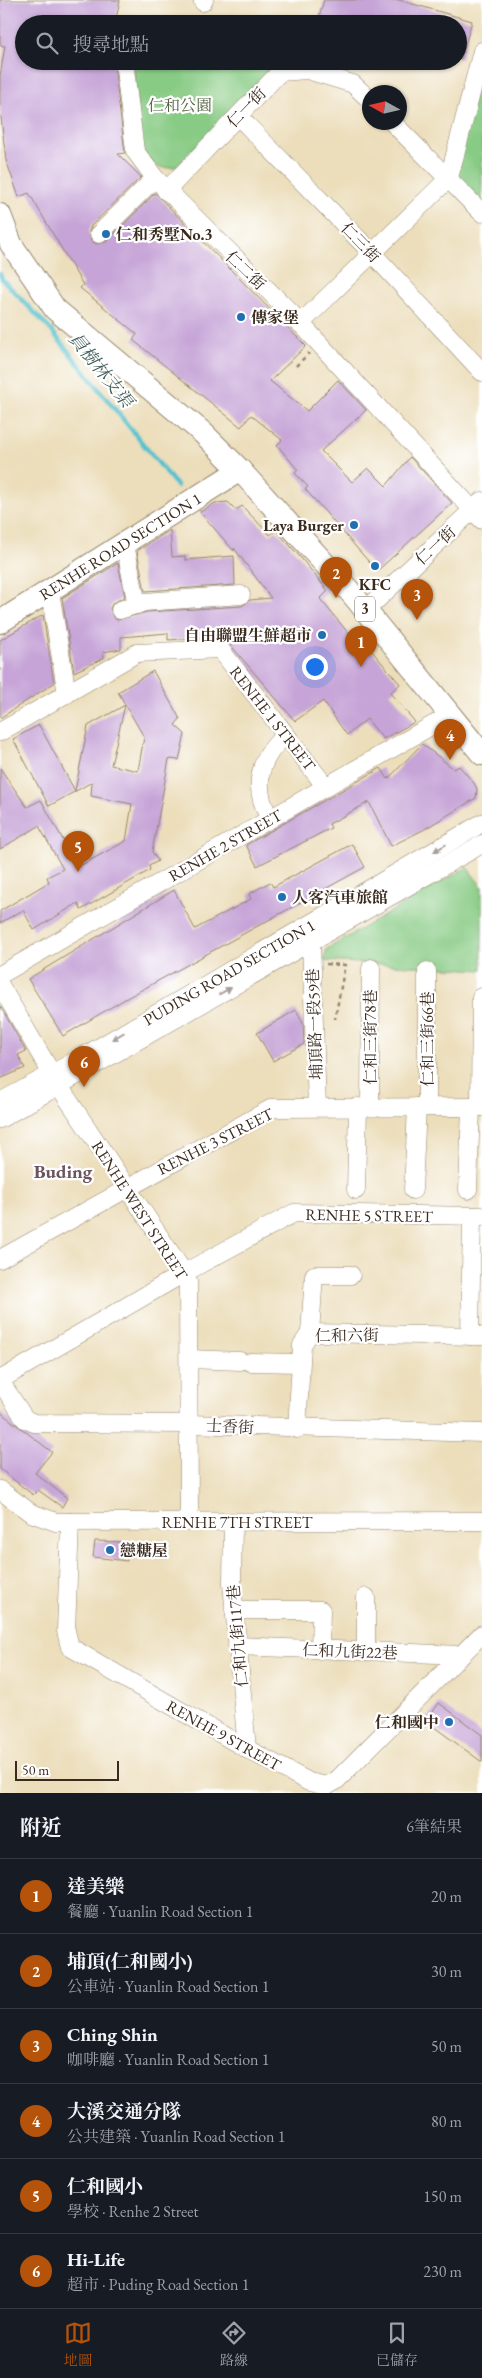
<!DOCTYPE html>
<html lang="zh-TW">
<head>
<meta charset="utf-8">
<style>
  body { margin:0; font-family:"EB Garamond","Noto Serif TC",serif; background:#20242c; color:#f1f3f6 }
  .compass { position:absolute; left:362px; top:85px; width:45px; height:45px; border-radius:50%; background:#171b24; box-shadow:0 1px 4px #0004; rotate:278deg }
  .scale { position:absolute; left:15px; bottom:12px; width:104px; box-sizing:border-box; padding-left:5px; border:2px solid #3b2a1e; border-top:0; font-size:14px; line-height:18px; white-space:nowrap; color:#3b2a1e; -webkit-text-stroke:4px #fff; paint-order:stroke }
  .you { position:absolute; left:314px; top:666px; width:18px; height:18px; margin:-12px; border:4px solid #fff; border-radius:50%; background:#1a73e8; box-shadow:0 0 0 8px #1a73e833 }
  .badge { display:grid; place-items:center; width:32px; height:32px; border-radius:50%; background:#b45309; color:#fff; font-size:16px; font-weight:700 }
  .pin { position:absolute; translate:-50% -41px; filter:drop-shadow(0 1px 2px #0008) }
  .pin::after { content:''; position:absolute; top:26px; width:18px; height:15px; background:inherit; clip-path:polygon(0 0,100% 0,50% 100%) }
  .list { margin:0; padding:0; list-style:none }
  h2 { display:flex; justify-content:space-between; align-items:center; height:65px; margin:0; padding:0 20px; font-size:21px }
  h2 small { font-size:16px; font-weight:400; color:#9ea1a6 }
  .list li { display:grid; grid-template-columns:32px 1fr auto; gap:15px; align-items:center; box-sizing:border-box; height:75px; padding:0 20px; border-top:1px solid #363941 }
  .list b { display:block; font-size:19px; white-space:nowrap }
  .list p { margin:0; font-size:16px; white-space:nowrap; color:#9ea1a6 }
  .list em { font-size:16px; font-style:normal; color:#9ea1a6 }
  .icon { flex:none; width:28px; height:28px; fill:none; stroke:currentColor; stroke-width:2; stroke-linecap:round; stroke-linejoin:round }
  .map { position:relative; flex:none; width:482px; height:1793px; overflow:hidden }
  .search { position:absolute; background:#171b24; box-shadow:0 1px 4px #0004; left:15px; right:15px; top:15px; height:55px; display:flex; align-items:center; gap:12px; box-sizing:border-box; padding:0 18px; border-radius:28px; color:#9ea1a6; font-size:19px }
  .sheet { height:515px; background:#171b24 }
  nav { display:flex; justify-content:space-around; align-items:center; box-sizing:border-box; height:70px; border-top:1px solid #363941; background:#171b24; font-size:14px; color:#9ea1a6 }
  nav a { display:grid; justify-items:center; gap:2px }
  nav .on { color:#b45309 }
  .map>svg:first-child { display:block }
  .green { fill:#88cb84; stroke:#627a51 }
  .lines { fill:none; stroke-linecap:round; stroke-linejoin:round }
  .stream { stroke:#55c1ce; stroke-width:4.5 }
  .building { fill:#c6a4d7 }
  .minor-casing { stroke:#94846c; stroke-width:19 }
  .major-casing { stroke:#94846c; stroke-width:24 }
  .path { stroke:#94846c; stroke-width:2.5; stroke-dasharray:4 4; stroke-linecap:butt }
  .minor { stroke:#fff; stroke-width:18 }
  .major { stroke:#fff; stroke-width:22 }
  .oneway { fill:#a79f9a }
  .poi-dot { fill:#1f6fb2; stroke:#fff; stroke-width:2 }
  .labels { text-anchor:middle; stroke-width:4.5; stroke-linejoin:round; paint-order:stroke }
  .shield { fill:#fff; stroke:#766a62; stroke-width:1 }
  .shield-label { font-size:15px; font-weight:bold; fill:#3b2a1e }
  .park-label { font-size:16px; fill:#566242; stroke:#fff }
  .street-label { font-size:16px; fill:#3b2a1e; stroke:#fff }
  .poi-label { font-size:16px; font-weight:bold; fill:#3b2a1e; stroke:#fff; text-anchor:start }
  .water-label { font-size:18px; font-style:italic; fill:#445f5c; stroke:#fff }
  .quarter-label { font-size:19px; font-weight:bold; fill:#6c555f; stroke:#fff }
</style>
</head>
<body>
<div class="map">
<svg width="482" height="1793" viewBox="0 0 482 1793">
  <rect width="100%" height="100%" fill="#fff"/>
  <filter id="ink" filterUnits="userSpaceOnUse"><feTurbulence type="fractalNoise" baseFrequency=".02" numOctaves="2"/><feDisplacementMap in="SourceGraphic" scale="10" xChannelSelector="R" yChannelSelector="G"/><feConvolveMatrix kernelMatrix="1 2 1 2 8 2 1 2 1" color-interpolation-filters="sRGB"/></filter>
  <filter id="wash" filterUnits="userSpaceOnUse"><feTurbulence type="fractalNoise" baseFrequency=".0096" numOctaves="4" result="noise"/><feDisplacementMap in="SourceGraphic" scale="20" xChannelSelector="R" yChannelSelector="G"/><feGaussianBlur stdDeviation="1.12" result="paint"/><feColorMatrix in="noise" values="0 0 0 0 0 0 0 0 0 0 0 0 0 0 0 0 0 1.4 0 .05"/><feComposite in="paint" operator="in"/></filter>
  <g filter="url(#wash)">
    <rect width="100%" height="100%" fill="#ecdebb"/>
    <!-- green -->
    <g class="green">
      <path d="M133 61H285L180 166C159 170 155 168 141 153Z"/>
      <polygon points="482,62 482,211 450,179"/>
      <polygon points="467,867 482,887 482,970 323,961 327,949"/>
    </g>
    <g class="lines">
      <!-- stream -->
      <polyline class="stream" points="0,274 2,279 51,330 177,486"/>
    </g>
    <g id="blocks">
      <!-- building -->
      <g class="building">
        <polygon points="0,0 120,0 115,24 24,24 24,61 109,61 108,66 114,65 125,153 118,154 141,177 91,226 89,232 91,241 97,244 106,242 155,193 306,346 270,381 307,411 338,380 366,410 321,451 352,482 368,468 386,486 410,457 452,503 377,571 305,489 308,487 295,473 298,470 277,445 282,440 251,415 241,427 133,340 137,334 80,288 83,285 29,193 19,197 6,160 0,109 0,76 5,46 0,45"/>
        <polygon points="324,0 399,0 472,21 461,59 458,59 458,24 317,24"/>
        <polygon points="228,502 236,510 242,506 270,535 276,530 301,558 328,591 320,599 360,647 365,643 400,684 390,693 415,722 383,739 367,719 347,735 323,701 295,721 223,636 168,640 168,633 121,637 121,649 103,652 104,658 74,672 62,598 118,563 125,597 113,603 110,608 113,617 117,620 147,612 242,606 250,600 271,598 234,548 234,551 200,512 215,503"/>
        <polygon points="170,530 172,557 185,556 185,560 234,556 235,585 145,591 137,551"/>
        <polygon points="43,615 54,683 0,718 0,640"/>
        <polygon points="153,671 180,719 175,725 185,734 179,760 169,759 152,852 158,861 149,866 150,870 81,910 78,903 34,930 23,910 0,923 0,911 49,882 47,877 63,869 39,826 0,849 0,768 27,807 41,800 78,867 126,841 132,804 91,796 92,782 49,806 13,739 39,725 75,791 88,726 125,705 111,765 138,771 144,737 118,692"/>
        <polygon points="422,744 454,769 459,766 474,783 477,789 476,798 423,830 391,846 369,802 329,824 331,828 257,866 246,845 381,768 388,779"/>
        <polygon points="352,844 365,867 125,999 63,1036 28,979 174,890 195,929 251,899 249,894 270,882 273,887"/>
        <polygon points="0,1006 26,1051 18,1055 25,1068 0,1079"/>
        <polygon points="296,1010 303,1023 304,1044 273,1061 257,1033"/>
        <polygon points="0,1412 52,1452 35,1473 67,1498 62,1507 38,1490 33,1495 0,1469"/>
        <polygon points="95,1541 126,1542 127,1561 93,1557"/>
        <polygon points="439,1703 482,1735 482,1762 426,1721"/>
      </g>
    </g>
  </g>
  <g filter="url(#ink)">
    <use href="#blocks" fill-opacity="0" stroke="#94846c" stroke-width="1"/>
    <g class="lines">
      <!-- minor casing -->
      <g class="minor-casing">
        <g id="minor">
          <polyline points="203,2 204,0"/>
          <polyline points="124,61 135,151 155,178 292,314 482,520"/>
          <polyline points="238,116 372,253 482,372"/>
          <polyline points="392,122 482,213"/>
          <polyline points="166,191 280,72 307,70 353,84 370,100"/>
          <polyline points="99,234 155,178"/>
          <polyline points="300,324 449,178 482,51"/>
          <polyline points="125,545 137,605"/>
          <polyline points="50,592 67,694"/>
          <polyline points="120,610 145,602 241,595"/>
          <polyline points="366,610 482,501"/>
          <polyline points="0,732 137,653 220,649 326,787"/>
          <path d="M270 819C252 787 258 758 286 735"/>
          <polyline points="311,942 317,1107"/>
          <polyline points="427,971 427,1107"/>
          <polyline points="0,975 450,715"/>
          <polyline points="0,985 59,1086 184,1273 188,1282 189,1521"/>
          <polyline points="0,1102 81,1058 482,823"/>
          <polyline points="370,1107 371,968"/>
          <polyline points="480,1107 481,997"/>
          <polyline points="0,1119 482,844"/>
          <polyline points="356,1190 358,1107"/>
          <polyline points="413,1190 417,1107"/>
          <polyline points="468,1190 471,1107"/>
          <polyline points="0,1259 272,1108 482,1107"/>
          <polyline points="310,1333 314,1275 351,1275"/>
          <polyline points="470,1336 472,1216"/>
          <polyline points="189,1359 240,1361"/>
          <polyline points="250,1362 300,1363"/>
          <polyline points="0,1380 184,1273 294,1213 482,1216"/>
          <polyline points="0,1381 25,1419 34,1423 188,1424 482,1433"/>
          <polyline points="297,1429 302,1345 310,1333 482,1336"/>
          <polyline points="0,1490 31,1513 56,1522 482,1521"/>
          <polyline points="70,1522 66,1631 70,1647 247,1749 309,1782 327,1786 337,1780 482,1634"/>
          <polyline points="233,1522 232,1583 247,1749"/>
          <polyline points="366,1597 366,1651"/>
          <polyline points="234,1610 321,1610 320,1650"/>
          <polyline points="237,1646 462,1655"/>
        </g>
      </g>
      <!-- major casing -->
      <g class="major-casing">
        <g id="major">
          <polyline points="0,215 11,244 55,309 203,433 240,470 353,595 482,754"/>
          <polyline points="0,622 240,470"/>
        </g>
      </g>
      <!-- path -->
      <g class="path">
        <polyline points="296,366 309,353"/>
        <polyline points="326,964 345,965 335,1019"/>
      </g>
      <!-- minor -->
      <use href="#minor" class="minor"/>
      <!-- major -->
      <use href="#major" class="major"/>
    </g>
    <!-- one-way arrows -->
    <defs><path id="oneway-solid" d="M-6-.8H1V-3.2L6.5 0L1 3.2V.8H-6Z" transform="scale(1.25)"/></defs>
    <g class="oneway">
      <use href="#oneway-solid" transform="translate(440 848) rotate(150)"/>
      <use href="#oneway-solid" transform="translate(225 991) rotate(-30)"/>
      <use href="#oneway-solid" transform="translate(118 1036) rotate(150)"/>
    </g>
  </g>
  <!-- markers -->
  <g class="poi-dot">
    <circle cx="106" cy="234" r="5"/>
    <circle cx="241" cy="317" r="5"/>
    <circle cx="354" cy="525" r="5"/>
    <circle cx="375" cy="566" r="5"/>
    <circle cx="322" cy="635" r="5"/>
    <circle cx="282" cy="897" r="5"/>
    <circle cx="110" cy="1550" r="5"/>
    <circle cx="449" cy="1722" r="5"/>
  </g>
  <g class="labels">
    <!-- shield labels -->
    <rect class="shield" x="355" y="596.5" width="20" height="25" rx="4"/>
    <g class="shield-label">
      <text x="365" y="614">3</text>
    </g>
    <!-- park labels -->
    <g class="park-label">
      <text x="180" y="111">仁和公園</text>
    </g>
    <!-- street labels -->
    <g class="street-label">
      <text transform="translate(246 107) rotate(-46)" y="6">仁一街</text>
      <text transform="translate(361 242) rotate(46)" y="6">仁三街</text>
      <text transform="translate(246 270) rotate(44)" y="6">仁二街</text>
      <text transform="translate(435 545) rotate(-43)" y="6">仁一街</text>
      <text transform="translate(120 546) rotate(-32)" y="6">RENHE ROAD SECTION 1</text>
      <text transform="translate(273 718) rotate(52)" y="6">RENHE 1 STREET</text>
      <text transform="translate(225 845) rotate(-30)" y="6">RENHE 2 STREET</text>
      <text transform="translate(229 972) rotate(-30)" y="6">PUDING ROAD SECTION 1</text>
      <text transform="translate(314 1024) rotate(-92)" y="6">埔頂路一段59巷</text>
      <text transform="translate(370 1037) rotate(-90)" y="6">仁和三街78巷</text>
      <text transform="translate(427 1039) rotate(-90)" y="6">仁和三街66巷</text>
      <text transform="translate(215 1141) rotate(-27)" y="6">RENHE 3 STREET</text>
      <text transform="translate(140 1210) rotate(57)" y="6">RENHE WEST STREET</text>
      <text transform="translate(369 1215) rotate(1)" y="6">RENHE 5 STREET</text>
      <text transform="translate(347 1335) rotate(-1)" y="6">仁和六街</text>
      <text transform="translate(230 1426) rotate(3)" y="6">士香街</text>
      <text x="237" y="1528">RENHE 7TH STREET</text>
      <text transform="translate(237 1636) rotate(-95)" y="6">仁和九街117巷</text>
      <text transform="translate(350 1651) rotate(2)" y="6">仁和九街22巷</text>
      <text transform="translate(224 1735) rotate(29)" y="6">RENHE 9 STREET</text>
    </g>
    <!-- poi labels -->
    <g class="poi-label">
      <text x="116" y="240">仁和秀墅No.3</text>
      <text x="251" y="323">傳家堡</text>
      <text x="344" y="531" text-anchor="end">Laya Burger</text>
      <text x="375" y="590" text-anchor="middle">KFC</text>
      <text x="312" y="641" text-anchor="end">自由聯盟生鮮超市</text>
      <text x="292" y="903">人客汽車旅館</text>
      <text x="120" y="1556">戀糖屋</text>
      <text x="439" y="1728" text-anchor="end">仁和國中</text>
    </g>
    <!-- water labels -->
    <g class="water-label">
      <text transform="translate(101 370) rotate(51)" y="6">員樹林支渠</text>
    </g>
    <!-- quarter labels -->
    <g class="quarter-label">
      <text x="63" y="1178">Buding</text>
    </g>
  </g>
</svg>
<svg class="compass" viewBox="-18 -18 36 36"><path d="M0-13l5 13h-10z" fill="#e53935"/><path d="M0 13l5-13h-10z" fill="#9ea1a6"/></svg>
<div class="scale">50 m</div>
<div class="you"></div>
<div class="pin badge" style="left:361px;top:667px">1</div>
<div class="pin badge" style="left:336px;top:598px">2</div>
<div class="pin badge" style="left:417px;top:620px">3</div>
<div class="pin badge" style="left:450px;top:760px">4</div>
<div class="pin badge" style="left:78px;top:872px">5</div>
<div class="pin badge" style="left:84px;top:1087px">6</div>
<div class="search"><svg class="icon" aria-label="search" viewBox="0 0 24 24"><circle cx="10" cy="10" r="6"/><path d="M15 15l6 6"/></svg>搜尋地點</div>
</div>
<section class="sheet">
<h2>附近<small>6筆結果</small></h2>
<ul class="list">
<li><span class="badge">1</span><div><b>達美樂</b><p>餐廳 · Yuanlin Road Section 1</p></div><em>20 m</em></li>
<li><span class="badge">2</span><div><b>埔頂(仁和國小)</b><p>公車站 · Yuanlin Road Section 1</p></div><em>30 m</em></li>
<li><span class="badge">3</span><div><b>Ching Shin</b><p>咖啡廳 · Yuanlin Road Section 1</p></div><em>50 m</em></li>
<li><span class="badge">4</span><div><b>大溪交通分隊</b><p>公共建築 · Yuanlin Road Section 1</p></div><em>80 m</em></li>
<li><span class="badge">5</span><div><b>仁和國小</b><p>學校 · Renhe 2 Street</p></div><em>150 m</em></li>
<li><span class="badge">6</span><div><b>Hi-Life</b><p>超市 · Puding Road Section 1</p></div><em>230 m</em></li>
</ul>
</section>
<nav>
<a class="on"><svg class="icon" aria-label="map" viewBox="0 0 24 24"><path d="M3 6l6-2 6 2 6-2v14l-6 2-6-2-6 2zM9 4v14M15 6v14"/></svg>地圖</a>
<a><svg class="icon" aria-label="directions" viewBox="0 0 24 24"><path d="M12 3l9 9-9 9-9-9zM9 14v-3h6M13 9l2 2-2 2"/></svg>路線</a>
<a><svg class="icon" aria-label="saved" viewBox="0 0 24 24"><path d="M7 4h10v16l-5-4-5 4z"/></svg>已儲存</a>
</nav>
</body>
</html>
